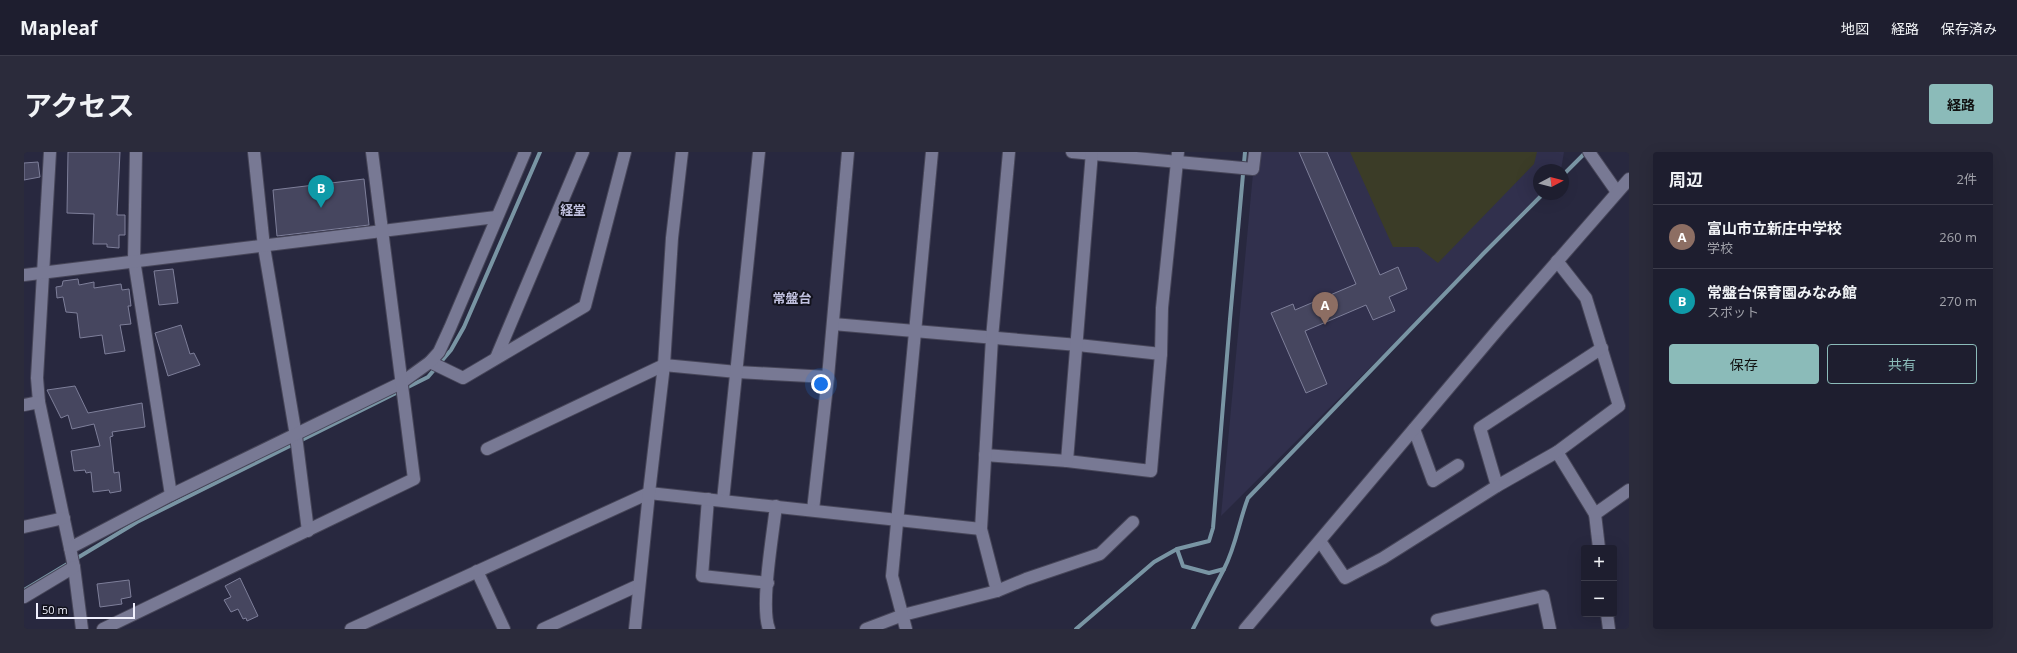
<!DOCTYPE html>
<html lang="ja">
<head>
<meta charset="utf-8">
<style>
  body { margin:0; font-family:"Open Sans","Noto Sans JP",sans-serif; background:#2b2b3b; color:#f1f3f6 }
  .controls { position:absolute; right:12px; bottom:12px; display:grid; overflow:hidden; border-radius:4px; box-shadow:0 4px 16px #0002 }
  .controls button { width:36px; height:36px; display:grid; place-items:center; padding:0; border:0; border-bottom:1px solid #3c3c4b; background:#1e1e2f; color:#f1f3f6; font:20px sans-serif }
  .compass { position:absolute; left:1509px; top:12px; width:36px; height:36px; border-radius:50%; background:#1e1e2f; box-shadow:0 4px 16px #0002; rotate:83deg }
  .scale { position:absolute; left:12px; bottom:10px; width:99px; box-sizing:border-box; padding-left:4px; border:2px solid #f0f0fd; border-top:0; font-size:11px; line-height:14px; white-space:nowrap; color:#f0f0fd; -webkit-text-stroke:3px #12121c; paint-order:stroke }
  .you { position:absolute; left:797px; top:232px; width:14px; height:14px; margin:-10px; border:3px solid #fff; border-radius:50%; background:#1a73e8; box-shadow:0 0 0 6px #1a73e833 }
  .badge { display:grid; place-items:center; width:26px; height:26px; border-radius:50%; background:#8bbbb9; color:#fff; font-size:13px; font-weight:700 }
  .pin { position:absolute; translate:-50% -33px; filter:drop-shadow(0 1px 2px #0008) }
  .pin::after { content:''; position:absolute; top:21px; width:14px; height:12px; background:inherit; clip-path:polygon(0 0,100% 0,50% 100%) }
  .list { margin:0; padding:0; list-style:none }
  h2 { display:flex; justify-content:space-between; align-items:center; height:52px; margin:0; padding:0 16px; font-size:17px }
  h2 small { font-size:13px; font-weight:400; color:#a1a2aa }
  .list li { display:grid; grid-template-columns:26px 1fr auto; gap:12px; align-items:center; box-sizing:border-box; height:64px; padding:0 16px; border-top:1px solid #3c3c4b }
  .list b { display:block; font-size:15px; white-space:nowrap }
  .list p { margin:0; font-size:13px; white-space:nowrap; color:#a1a2aa }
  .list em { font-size:13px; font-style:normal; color:#a1a2aa }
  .actions { display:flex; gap:8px; padding:12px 16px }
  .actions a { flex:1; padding:9px 0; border:1px solid #8bbbb9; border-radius:4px; text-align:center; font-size:14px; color:#8bbbb9 }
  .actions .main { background:#8bbbb9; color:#111 }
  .map { position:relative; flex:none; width:1605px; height:477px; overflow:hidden; border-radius:4px }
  header { display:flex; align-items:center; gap:24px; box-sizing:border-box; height:56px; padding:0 20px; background:#1e1e2f; border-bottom:1px solid #3c3c4b }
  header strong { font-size:19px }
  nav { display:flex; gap:22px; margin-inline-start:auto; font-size:14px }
  .intro { display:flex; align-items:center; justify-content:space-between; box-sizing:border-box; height:96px; padding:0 24px }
  h1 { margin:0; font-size:28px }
  .button { padding:10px 18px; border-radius:4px; background:#8bbbb9; color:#111; font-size:14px; font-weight:700 }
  main { display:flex; gap:24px; padding:0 24px }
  aside { flex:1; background:#1e1e2f; border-radius:4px; box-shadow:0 4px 16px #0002 }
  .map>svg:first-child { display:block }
  .built { fill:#31304d }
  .green { fill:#3b3c27 }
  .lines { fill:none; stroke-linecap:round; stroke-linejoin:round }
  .stream { stroke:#7995a4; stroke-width:4 }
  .building { fill:#46465f; stroke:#7e7f9a }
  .minor-casing { stroke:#474659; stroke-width:14 }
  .minor { stroke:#787994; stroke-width:12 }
  .labels { text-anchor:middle; stroke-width:4; stroke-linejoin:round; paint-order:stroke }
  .neighbourhood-label { font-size:13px; font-weight:bold; fill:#c1c1df; stroke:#12121c }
</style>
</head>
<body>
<header>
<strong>Mapleaf</strong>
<nav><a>地図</a><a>経路</a><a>保存済み</a></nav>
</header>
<div class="intro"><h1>アクセス</h1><a class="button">経路</a></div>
<main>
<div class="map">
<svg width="1605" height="477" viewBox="0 0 1605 477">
  <rect width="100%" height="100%" fill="#28283f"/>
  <!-- built -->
  <polygon class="built" points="1231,0 1540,0 1537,18 1515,18 1515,42 1520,42 1197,364"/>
  <!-- green -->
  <polygon class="green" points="1326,0 1513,0 1510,12 1414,111 1394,95 1369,95"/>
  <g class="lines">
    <!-- stream -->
    <g class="stream">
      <polyline points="1539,23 1562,0"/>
      <path d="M1153 397 1159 414 1185 421 1200 417C1212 394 1215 369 1224 346L1459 102 1519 42"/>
      <polyline points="0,438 113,370 404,225 427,198 440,175 516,0"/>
      <polyline points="1052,477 1130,410 1153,397 1185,389 1189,376 1206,167 1221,0"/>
      <polyline points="1169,477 1200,417"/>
    </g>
  </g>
  <!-- building -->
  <g class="building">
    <polygon points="44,0 96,0 93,63 101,63 101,83 95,83 95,96 83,95 83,92 69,92 70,62 43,61"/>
    <polygon points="1275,0 1303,0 1356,123 1374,115 1383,137 1365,145 1371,159 1349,168 1342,153 1281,179 1303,232 1282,241 1247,161 1269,152 1271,158 1332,132"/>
    <polygon points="14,10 16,25 0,28 0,11"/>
    <polygon points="340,27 345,73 253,84 249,38"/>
    <polygon points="149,117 154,151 135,153 130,119"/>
    <polygon points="54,127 55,133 70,130 70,136 97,132 98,138 105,137 107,154 104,154 107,172 96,173 101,199 81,202 78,183 56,186 53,161 42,160 39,145 33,146 32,135 38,134 39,129"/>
    <polygon points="157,173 166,202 170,201 176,213 144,224 131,181"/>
    <polygon points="51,234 64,261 118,251 121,275 88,280 89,284 86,285 90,321 95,320 97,339 86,341 85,338 69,340 67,320 62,321 61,318 50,319 47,299 76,294 70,272 48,277 44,263 37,266 23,238"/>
    <polygon points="216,426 234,464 223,469 222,466 219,467 214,457 207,460 200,448 207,445 201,434"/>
    <polygon points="105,428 107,445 97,447 98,452 76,455 73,432"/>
  </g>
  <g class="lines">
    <!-- minor casing -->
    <g class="minor-casing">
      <g id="minor">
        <polyline points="26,0 13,226 15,250 50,415 58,477"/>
        <polyline points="112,0 110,108 147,343"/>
        <polyline points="230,0 240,95 272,284 284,379"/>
        <polyline points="1048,0 1229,17 1231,0"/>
        <polyline points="1565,0 1593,40"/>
        <polyline points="1533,109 1562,146 1595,254 1533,300 1571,362"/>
        <polyline points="0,123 472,65"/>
        <polyline points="809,172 1054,193 1137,202"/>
        <polyline points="472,206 559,0"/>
        <polyline points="406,210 439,226 561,154 601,0"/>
        <polyline points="0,253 15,250"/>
        <polyline points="1390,277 1409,329 1434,313"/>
        <polyline points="463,297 640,213 713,220 804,225"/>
        <polyline points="1533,300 1473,334 1456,276 1578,196"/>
        <polyline points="961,303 1043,309 1127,319 1137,202 1138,156 1154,0"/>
        <polyline points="1043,309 1068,0"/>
        <polyline points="684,347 678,424 744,431"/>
        <polyline points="699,348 735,0"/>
        <polyline points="789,358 804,225 824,0"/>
        <polyline points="0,375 40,366"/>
        <polyline points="1296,389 1321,426 1359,406 1473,334"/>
        <polyline points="46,396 147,343 377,231 406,210 415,200 426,176 501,0"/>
        <polyline points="1575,396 1571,362 1605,338"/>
        <polyline points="453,419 480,477"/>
        <polyline points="973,439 957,377 968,186 985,0"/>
        <polyline points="0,445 50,415"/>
        <polyline points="1583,462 1585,477"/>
        <polyline points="1413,468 1519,444 1526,477"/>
        <polyline points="79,477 390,327 348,0"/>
        <polyline points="327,477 625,341 957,377"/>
        <polyline points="519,477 615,433"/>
        <polyline points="611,477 625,341 640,213 648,86 658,0"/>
        <path d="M745 477C736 454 749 382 752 354"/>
        <polyline points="842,477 879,463 973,439 1002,427 1076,402 1109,370"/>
        <polyline points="882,477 868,424 908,0"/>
        <polyline points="1221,477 1476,175 1605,27"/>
      </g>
    </g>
    <!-- minor -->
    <use href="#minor" class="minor"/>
  </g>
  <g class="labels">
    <!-- neighbourhood labels -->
    <g class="neighbourhood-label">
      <text x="549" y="63">経堂</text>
      <text x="768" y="151">常盤台</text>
    </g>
  </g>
</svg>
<div class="controls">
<button>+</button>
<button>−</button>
</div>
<svg class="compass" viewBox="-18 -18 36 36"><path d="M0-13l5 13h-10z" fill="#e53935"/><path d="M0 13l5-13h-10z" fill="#a1a2aa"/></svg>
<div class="scale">50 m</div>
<div class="you"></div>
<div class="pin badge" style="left:1301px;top:173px;background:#8d6e63">A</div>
<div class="pin badge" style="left:297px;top:56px;background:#0f9aa8">B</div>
</div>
<aside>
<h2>周辺<small>2件</small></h2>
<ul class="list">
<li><span class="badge" style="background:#8d6e63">A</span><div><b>富山市立新庄中学校</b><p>学校</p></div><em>260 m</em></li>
<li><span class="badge" style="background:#0f9aa8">B</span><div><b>常盤台保育園みなみ館</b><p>スポット</p></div><em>270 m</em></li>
</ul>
<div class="actions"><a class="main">保存</a><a>共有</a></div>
</aside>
</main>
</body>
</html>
